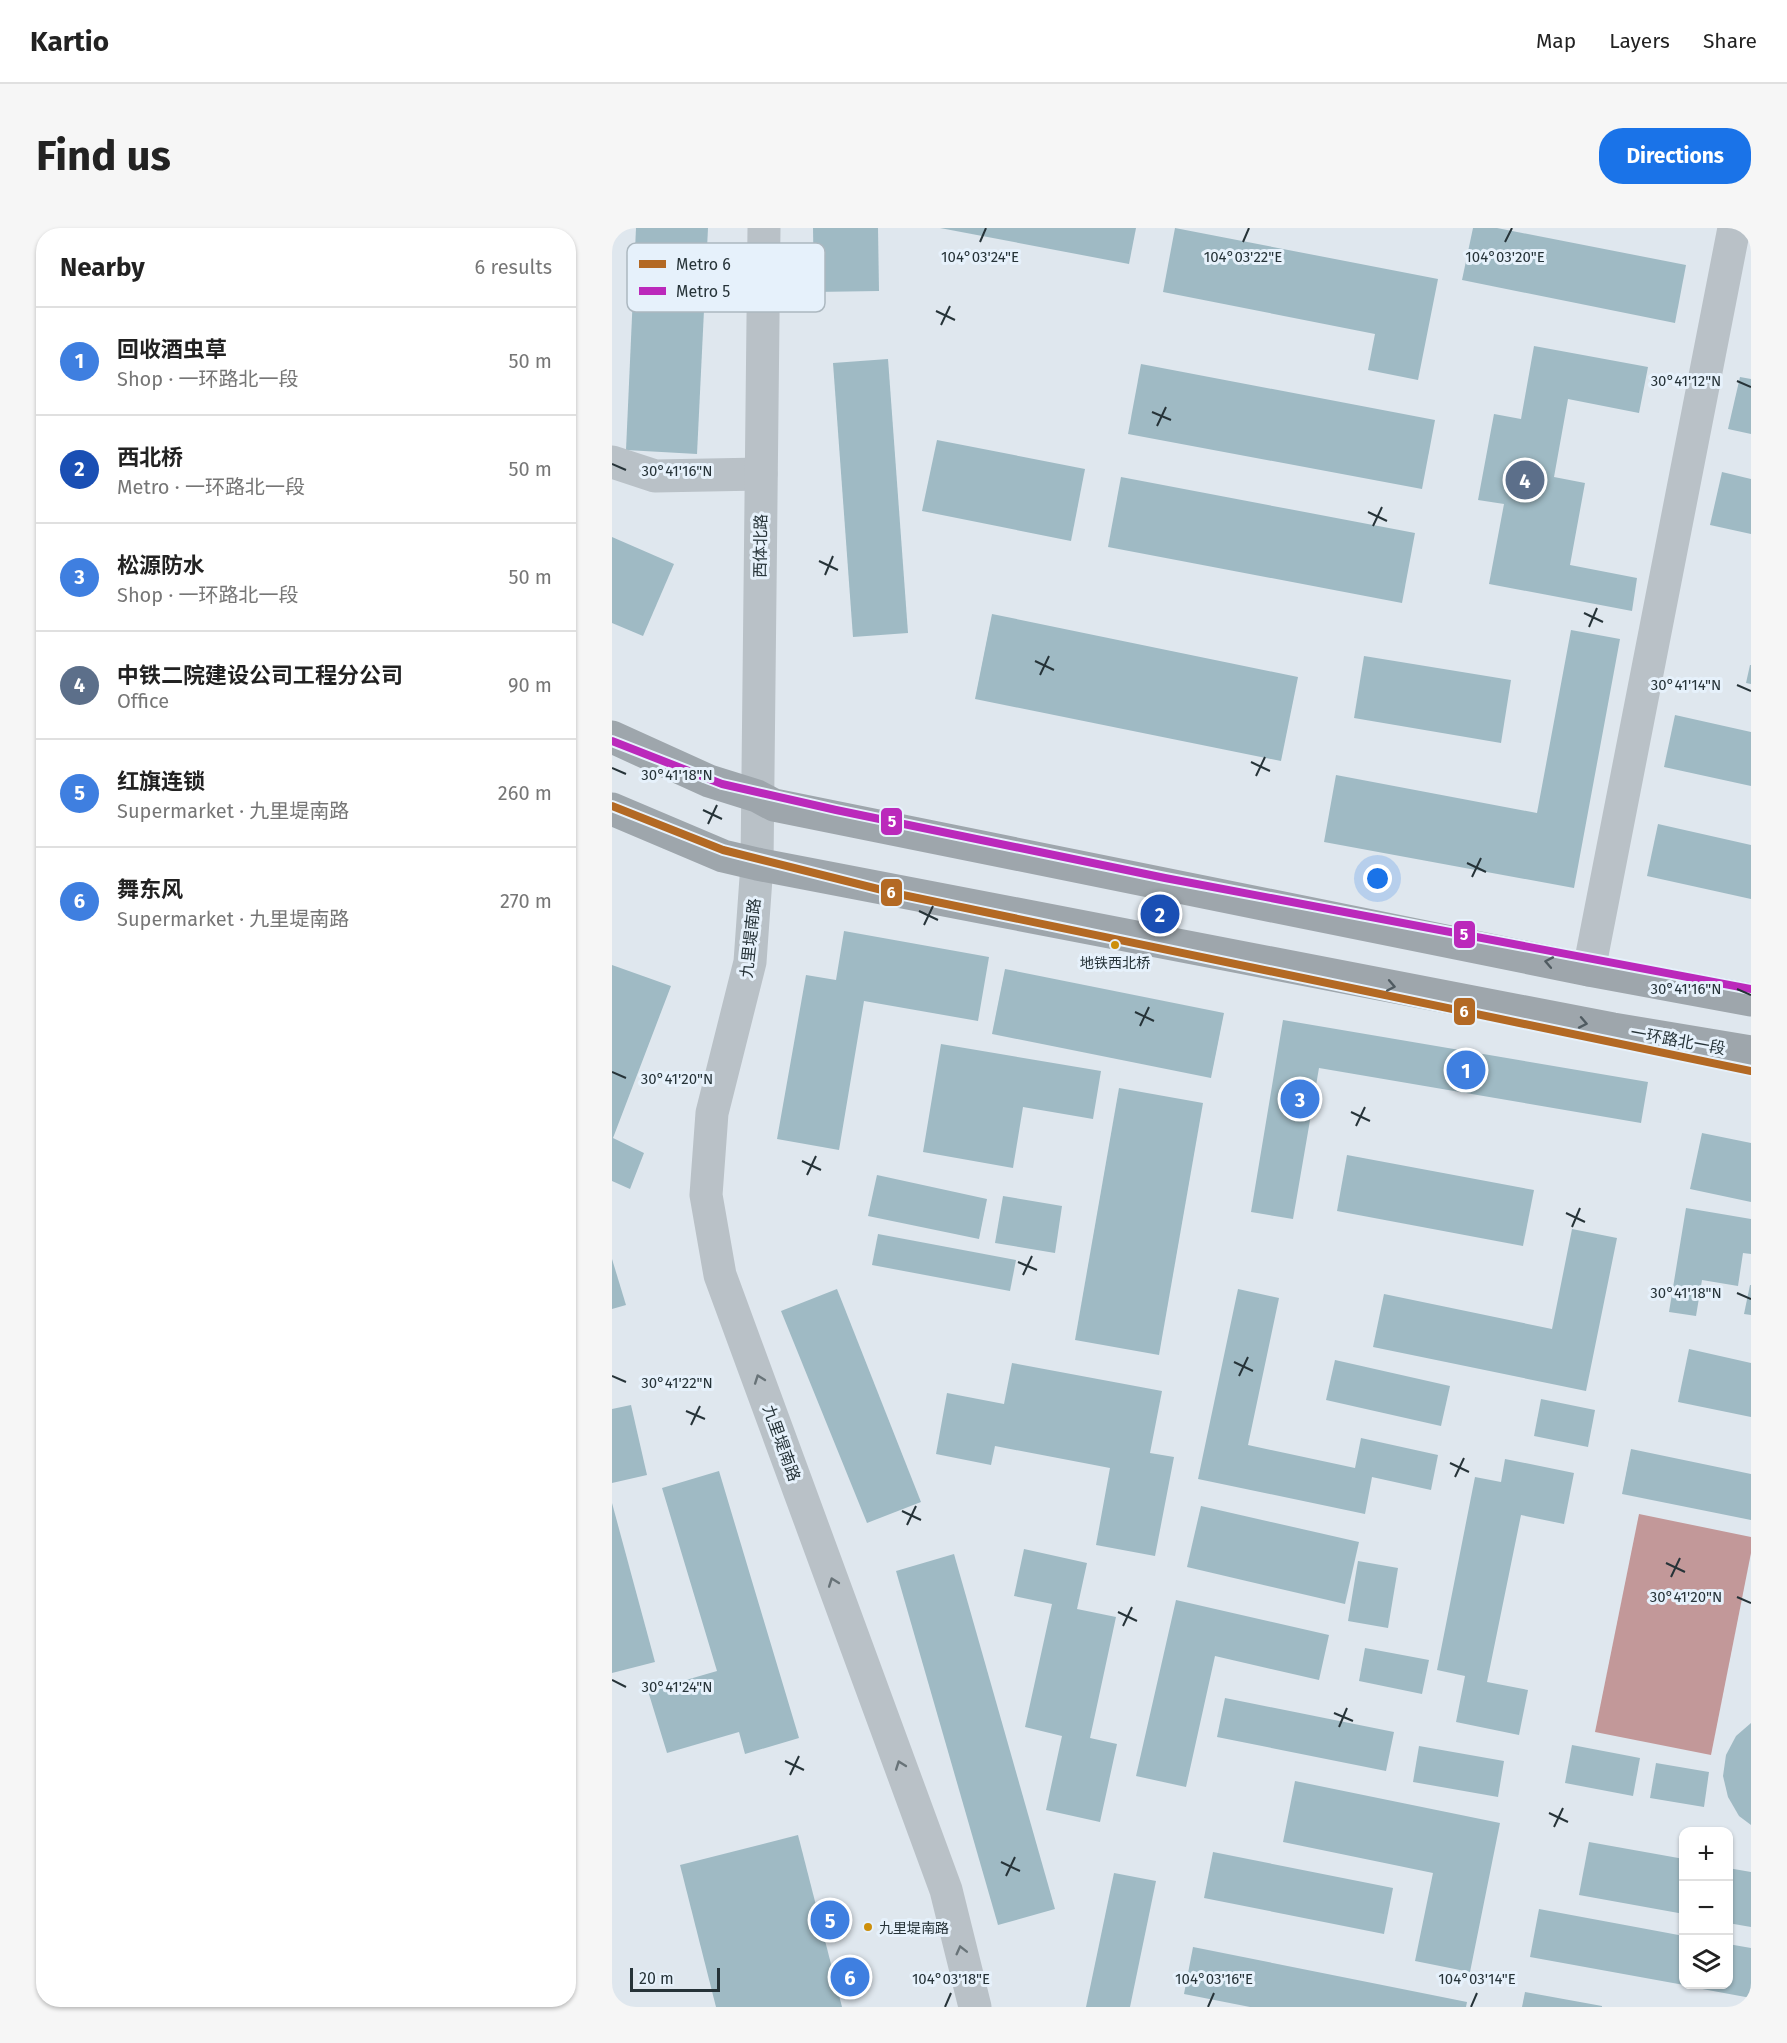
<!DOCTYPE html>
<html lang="en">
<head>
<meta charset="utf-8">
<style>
  body { margin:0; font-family:"Fira Sans","Noto Sans SC",sans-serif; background:#f6f6f6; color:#222 }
  .controls { position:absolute; right:18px; bottom:18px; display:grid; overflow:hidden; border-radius:12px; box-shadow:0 2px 4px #0004 }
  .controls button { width:54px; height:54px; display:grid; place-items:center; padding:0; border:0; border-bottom:2px solid #e0e0e0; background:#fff; color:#222; font:30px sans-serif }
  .scale { position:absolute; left:18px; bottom:15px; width:90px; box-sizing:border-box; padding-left:6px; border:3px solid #263338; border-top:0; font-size:16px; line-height:21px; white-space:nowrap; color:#263338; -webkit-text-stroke:4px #e6f1fb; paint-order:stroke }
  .you { position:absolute; left:766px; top:651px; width:21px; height:21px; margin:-15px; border:4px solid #fff; border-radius:50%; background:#1a73e8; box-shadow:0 0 0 9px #1a73e833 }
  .badge { display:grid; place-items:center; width:39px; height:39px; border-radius:50%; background:#1a73e8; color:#fff; font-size:20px; font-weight:700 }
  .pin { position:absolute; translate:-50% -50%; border:3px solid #fff; box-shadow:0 2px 6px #0006 }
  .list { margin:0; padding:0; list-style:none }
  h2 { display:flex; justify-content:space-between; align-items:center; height:78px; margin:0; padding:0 24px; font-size:26px }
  h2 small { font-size:20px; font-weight:400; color:#767676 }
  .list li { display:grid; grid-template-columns:39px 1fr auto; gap:18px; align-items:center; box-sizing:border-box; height:108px; padding:0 24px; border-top:2px solid #e0e0e0 }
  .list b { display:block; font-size:22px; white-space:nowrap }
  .list p { margin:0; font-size:20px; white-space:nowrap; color:#767676 }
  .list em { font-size:20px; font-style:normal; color:#767676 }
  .icon { flex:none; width:33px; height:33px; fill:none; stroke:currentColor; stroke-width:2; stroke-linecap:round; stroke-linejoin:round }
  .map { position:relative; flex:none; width:1139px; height:1779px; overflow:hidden; border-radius:24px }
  header { display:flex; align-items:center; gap:36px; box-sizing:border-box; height:84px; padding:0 30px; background:#fff; border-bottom:2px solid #e0e0e0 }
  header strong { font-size:28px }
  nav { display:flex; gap:33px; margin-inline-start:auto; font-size:21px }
  .intro { display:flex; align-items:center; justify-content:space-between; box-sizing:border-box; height:144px; padding:0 36px }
  h1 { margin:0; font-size:42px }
  .button { padding:15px 27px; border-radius:24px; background:#1a73e8; color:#fff; font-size:21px; font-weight:700 }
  main { display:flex; gap:36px; padding:0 36px }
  aside { flex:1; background:#fff; border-radius:24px; box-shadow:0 2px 4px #0004 }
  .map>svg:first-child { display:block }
  .water { fill:#c29899 }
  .building { fill:#9fbac4 }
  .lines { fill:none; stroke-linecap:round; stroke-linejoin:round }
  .minor { stroke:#b9c1c7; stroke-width:33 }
  .tertiary { stroke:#b9c1c7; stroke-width:33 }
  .primary { stroke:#9ea6ac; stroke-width:33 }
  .metro-1-casing { stroke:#e6f1fb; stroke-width:12 }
  .metro-2-casing { stroke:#e6f1fb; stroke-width:12 }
  .metro-1 { stroke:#b36924; stroke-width:8 }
  .metro-2 { stroke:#bb29bb; stroke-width:8 }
  .oneway { stroke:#505b61 }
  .oneway2 { stroke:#687378 }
  .ticks { fill:none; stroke:#263338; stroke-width:2 }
  .bus-dot { fill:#cd8f0b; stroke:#e6f1fb; stroke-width:2 }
  .labels { text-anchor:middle; stroke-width:6; stroke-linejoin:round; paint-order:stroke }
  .bus-label { font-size:14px; fill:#263338; stroke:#e6f1fb }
  .street-label { font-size:16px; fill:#263338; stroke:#e6f1fb }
  .key { fill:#e6f1fb; stroke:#acb8c0; stroke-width:1.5 }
  .key-label { font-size:16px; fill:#263338 }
  .ticks-label { font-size:15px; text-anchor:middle; fill:#263338; stroke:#e6f1fb; stroke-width:6; stroke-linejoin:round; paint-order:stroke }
  .line-badge { stroke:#e6f1fb; stroke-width:2 }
  .badge-label { font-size:16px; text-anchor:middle; font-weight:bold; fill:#fff }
</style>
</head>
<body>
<header>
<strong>Kartio</strong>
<nav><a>Map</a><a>Layers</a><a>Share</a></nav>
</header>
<div class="intro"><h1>Find us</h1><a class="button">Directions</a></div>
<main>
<aside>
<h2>Nearby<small>6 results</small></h2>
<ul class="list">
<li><span class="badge" style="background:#3f7fe0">1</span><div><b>回收酒虫草</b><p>Shop · 一环路北一段</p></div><em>50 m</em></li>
<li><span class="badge" style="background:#1a4fb4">2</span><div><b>西北桥</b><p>Metro · 一环路北一段</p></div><em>50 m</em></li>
<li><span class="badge" style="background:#3f7fe0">3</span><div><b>松源防水</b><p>Shop · 一环路北一段</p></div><em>50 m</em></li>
<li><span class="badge" style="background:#5c6f8a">4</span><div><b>中铁二院建设公司工程分公司</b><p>Office</p></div><em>90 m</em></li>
<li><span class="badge" style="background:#3f7fe0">5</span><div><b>红旗连锁</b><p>Supermarket · 九里堤南路</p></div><em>260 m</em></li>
<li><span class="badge" style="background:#3f7fe0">6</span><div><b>舞东风</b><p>Supermarket · 九里堤南路</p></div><em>270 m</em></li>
</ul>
</aside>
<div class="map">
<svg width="1139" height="1779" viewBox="0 0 1139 1779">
  <rect width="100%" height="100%" fill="#dfe7ee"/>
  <!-- water -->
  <polygon class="water" points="1027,1286 1139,1309 1139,1325 1099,1527 983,1504"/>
  <!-- building -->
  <g class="building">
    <polygon points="24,0 96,0 85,226 14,222"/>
    <polygon points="201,0 266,0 267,63 202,64"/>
    <polygon points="328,0 524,0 517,36"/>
    <polygon points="563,0 826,51 806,152 756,142 763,106 551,64"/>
    <polygon points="861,0 885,0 1074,37 1063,95 850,52"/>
    <polygon points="922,118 1036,139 1027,185 956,171 942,249 973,255 958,337 1025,350 1020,383 877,356 892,276 866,272 882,186 909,191"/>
    <polygon points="276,131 296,405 241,409 221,135"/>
    <polygon points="529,136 823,192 810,261 516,206"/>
    <polygon points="1128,149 1139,151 1139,206 1116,201"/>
    <polygon points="325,212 473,241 459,313 310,283"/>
    <polygon points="1110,244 1139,251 1139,306 1098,297"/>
    <polygon points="509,249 803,305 790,375 496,319"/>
    <polygon points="0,309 62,336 31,408 0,395"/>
    <polygon points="380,386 686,449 669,533 363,471"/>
    <polygon points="959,402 1008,411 962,660 712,614 724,547 925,585"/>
    <polygon points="752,428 899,452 889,515 742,490"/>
    <polygon points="1138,437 1139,437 1139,456 1134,455"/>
    <polygon points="1063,487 1139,504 1139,558 1052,539"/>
    <polygon points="1046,596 1139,617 1139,671 1035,648"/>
    <polygon points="232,703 377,729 366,793 252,773 227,922 165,911 194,747 224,752"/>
    <polygon points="0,737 59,758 1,910 32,925 18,961 0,953"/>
    <polygon points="393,741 612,785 599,850 380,806"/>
    <polygon points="671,792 1036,854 1029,895 707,840 681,991 639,984"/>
    <polygon points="329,816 489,843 481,891 411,879 401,940 311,924"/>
    <polygon points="507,860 591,875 547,1127 463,1112"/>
    <polygon points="1090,905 1139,915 1139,974 1078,961"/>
    <polygon points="735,927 922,962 911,1018 725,983"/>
    <polygon points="265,947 375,971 367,1011 256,988"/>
    <polygon points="391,968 450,978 443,1025 383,1015"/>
    <polygon points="1074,980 1139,991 1139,1026 1131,1025 1126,1058 1090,1052 1084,1088 1057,1084"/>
    <polygon points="960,1001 1005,1010 974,1163 761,1119 772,1066 940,1101"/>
    <polygon points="266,1006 404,1032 398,1063 260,1037"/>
    <polygon points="0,1031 14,1077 0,1081"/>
    <polygon points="1138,1057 1139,1057 1139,1087 1132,1086"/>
    <polygon points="225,1061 309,1274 255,1295 169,1083"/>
    <polygon points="626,1061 667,1070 636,1217 743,1240 749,1210 826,1227 819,1262 760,1249 753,1286 586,1251"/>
    <polygon points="1077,1121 1139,1135 1139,1189 1066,1174"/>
    <polygon points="723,1132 838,1158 829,1198 714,1172"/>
    <polygon points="400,1135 550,1163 538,1225 562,1229 543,1328 484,1317 498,1240 383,1218 379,1237 324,1226 335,1165 392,1176"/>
    <polygon points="929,1171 983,1182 976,1219 922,1208"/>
    <polygon points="19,1177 35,1247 0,1255 0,1181"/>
    <polygon points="1019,1221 1139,1246 1139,1292 1010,1266"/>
    <polygon points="893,1231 962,1245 952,1296 909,1287 875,1454 916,1462 907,1507 844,1494 853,1448 825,1442 863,1249 889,1254"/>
    <polygon points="107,1243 187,1510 133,1526 127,1504 55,1525 36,1463 105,1443 50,1260"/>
    <polygon points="0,1275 43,1434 0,1445"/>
    <polygon points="589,1278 747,1314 733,1376 575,1339"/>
    <polygon points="412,1321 475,1335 465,1381 504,1389 478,1510 505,1516 488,1594 434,1582 450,1508 413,1499 440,1376 402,1368"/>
    <polygon points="342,1326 443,1681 386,1697 284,1343"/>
    <polygon points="746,1333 786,1340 776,1400 736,1393"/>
    <polygon points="564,1372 717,1407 707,1452 603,1428 574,1559 524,1548"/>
    <polygon points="753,1420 817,1432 810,1466 747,1453"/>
    <polygon points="613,1470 782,1504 774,1543 605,1509"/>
    <polygon points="1139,1495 1139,1597 1127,1588 1116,1569 1111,1548 1114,1527 1124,1508"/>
    <polygon points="960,1517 1028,1530 1021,1568 953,1555"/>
    <polygon points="807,1518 892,1533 886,1569 801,1554"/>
    <polygon points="1044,1535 1097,1544 1092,1579 1038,1570"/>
    <polygon points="683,1553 888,1595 858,1744 803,1733 821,1645 671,1614"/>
    <polygon points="186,1607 230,1779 104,1779 68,1637"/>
    <polygon points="977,1614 1072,1631 1072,1686 967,1667"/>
    <polygon points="601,1624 781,1660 772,1706 592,1670"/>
    <polygon points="1116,1640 1139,1644 1139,1699 1116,1695"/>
    <polygon points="502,1645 544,1653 518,1779 474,1779"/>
    <polygon points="927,1681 1072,1708 1072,1757 918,1729"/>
    <polygon points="1116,1716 1139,1720 1139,1770 1074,1758 1116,1756"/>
    <polygon points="581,1719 855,1774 854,1779 638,1779 572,1766"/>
    <polygon points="913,1764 990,1778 990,1779 910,1779"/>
  </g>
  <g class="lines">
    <!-- minor -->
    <g class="minor">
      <polyline points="0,234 43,248 149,246"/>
      <polyline points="977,742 1122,0"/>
    </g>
    <!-- tertiary -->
    <polyline class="tertiary" points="152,0 145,636 138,734 100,885 94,967 108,1047 334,1662 363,1779"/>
    <!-- primary -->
    <g class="primary">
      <polyline points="0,509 97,553 145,568 162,577 977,742 1139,772"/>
      <polyline points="0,581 111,628 145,636 1001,801 1139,824"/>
    </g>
    <!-- metro-1 casing -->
    <g class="metro-1-casing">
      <polyline id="metro-1" points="0,578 111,622 286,666 1139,843"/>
    </g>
    <!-- metro-2 casing -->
    <g class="metro-2-casing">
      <polyline id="metro-2" points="0,513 110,556 224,582 553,650 1139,761"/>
    </g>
    <!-- metro-1 -->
    <use href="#metro-1" class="metro-1"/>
    <!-- metro-2 -->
    <use href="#metro-2" class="metro-2"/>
  </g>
  <!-- one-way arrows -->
  <defs><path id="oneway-chevron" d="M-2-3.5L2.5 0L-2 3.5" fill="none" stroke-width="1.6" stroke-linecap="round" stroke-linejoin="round" transform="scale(1.5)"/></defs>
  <g class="oneway">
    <use href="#oneway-chevron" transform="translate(937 734) rotate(-169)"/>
    <use href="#oneway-chevron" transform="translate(779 758) rotate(11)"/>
    <use href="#oneway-chevron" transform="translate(971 795) rotate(11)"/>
  </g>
  <g class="oneway2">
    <use href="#oneway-chevron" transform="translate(147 1151) rotate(-110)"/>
    <use href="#oneway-chevron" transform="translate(221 1354) rotate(-110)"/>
    <use href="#oneway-chevron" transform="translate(288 1537) rotate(-110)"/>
    <use href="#oneway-chevron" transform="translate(349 1722) rotate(-104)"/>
  </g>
  <!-- ticks -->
  <path class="ticks" d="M368 14 374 0M631 14 637 0M893 14 900 0M324 83 343 92M329 97 338 78M1125 153 1139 159M540 184 559 192M545 198 554 179M0 236 14 242M756 284 775 293M761 298 770 279M207 333 226 342M213 347 221 328M972 385 991 394M977 399 985 380M423 433 442 442M428 447 437 428M1125 457 1139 463M639 534 658 543M0 540 14 546M644 548 653 529M91 582 110 591M96 596 105 577M855 635 874 644M860 649 869 630M307 683 326 692M312 697 321 678M1125 761 1139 767M523 784 542 793M528 798 537 779M0 844 14 850M739 884 758 893M744 898 753 879M190 933 209 942M195 947 204 928M954 985 973 994M960 999 968 980M406 1034 425 1042M411 1047 420 1028M1125 1065 1139 1071M622 1134 641 1143M0 1148 14 1154M627 1148 636 1129M74 1183 93 1191M79 1197 88 1178M838 1235 857 1244M843 1249 852 1230M290 1283 309 1292M295 1297 304 1278M1054 1335 1073 1344M1059 1349 1068 1330M1125 1369 1139 1375M506 1384 525 1393M511 1398 520 1379M0 1452 14 1459M722 1485 741 1493M727 1499 735 1480M173 1533 192 1542M178 1547 187 1528M937 1585 956 1594M942 1599 951 1580M389 1634 408 1643M394 1648 403 1629M333 1779 339 1765M596 1779 602 1765M859 1779 865 1765"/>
  <!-- markers -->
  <g class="bus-dot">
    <circle cx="503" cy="717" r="5"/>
    <circle cx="256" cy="1699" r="5"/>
  </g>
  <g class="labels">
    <!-- bus labels -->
    <g class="bus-label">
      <text x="503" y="740">地铁西北桥</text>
      <text x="267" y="1705" text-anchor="start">九里堤南路</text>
    </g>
    <!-- street labels -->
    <g class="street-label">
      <text transform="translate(148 318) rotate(-89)" y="6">西体北路</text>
      <text transform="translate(138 710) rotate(-84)" y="6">九里堤南路</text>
      <text transform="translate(1066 812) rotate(10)" y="6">一环路北一段</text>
      <text transform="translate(170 1215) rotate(70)" y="6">九里堤南路</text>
    </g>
  </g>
  <!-- legend -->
  <rect x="15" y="15" width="198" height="69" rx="9" class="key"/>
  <rect x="27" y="32" width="27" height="8" fill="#b36924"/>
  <rect x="27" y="59" width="27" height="8" fill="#bb29bb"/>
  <g class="key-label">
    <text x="64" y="42">Metro 6</text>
    <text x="64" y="69">Metro 5</text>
  </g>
  <g class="ticks-label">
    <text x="368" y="34">104°03'24"E</text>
    <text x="631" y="34">104°03'22"E</text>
    <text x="893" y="34">104°03'20"E</text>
    <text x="1074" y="158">30°41'12"N</text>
    <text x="65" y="248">30°41'16"N</text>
    <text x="1074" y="462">30°41'14"N</text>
    <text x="65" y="552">30°41'18"N</text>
    <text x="1074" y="766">30°41'16"N</text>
    <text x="65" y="856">30°41'20"N</text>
    <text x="1074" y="1070">30°41'18"N</text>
    <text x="65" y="1160">30°41'22"N</text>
    <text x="1074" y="1374">30°41'20"N</text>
    <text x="65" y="1464">30°41'24"N</text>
    <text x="339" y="1756">104°03'18"E</text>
    <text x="602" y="1756">104°03'16"E</text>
    <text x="865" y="1756">104°03'14"E</text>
  </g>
  <g class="line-badge">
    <rect x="268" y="579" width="23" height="29" rx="6" fill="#bb29bb"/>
    <rect x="268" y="650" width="23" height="29" rx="6" fill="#b36924"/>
    <rect x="841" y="692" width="23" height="29" rx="6" fill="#bb29bb"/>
    <rect x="841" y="769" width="23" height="29" rx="6" fill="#b36924"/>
  </g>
  <g class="badge-label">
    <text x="280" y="599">5</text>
    <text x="279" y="670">6</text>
    <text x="852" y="712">5</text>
    <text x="852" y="789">6</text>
  </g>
</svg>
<div class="controls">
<button>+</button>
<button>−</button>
<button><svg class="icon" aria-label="layers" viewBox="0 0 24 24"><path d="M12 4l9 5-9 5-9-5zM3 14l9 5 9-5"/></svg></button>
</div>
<div class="scale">20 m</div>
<div class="you"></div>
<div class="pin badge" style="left:854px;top:842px;background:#3f7fe0">1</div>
<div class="pin badge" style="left:548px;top:686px;background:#1a4fb4">2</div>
<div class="pin badge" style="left:688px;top:871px;background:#3f7fe0">3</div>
<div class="pin badge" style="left:913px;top:252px;background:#5c6f8a">4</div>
<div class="pin badge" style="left:218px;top:1692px;background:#3f7fe0">5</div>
<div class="pin badge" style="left:238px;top:1749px;background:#3f7fe0">6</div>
</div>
</main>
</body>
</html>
